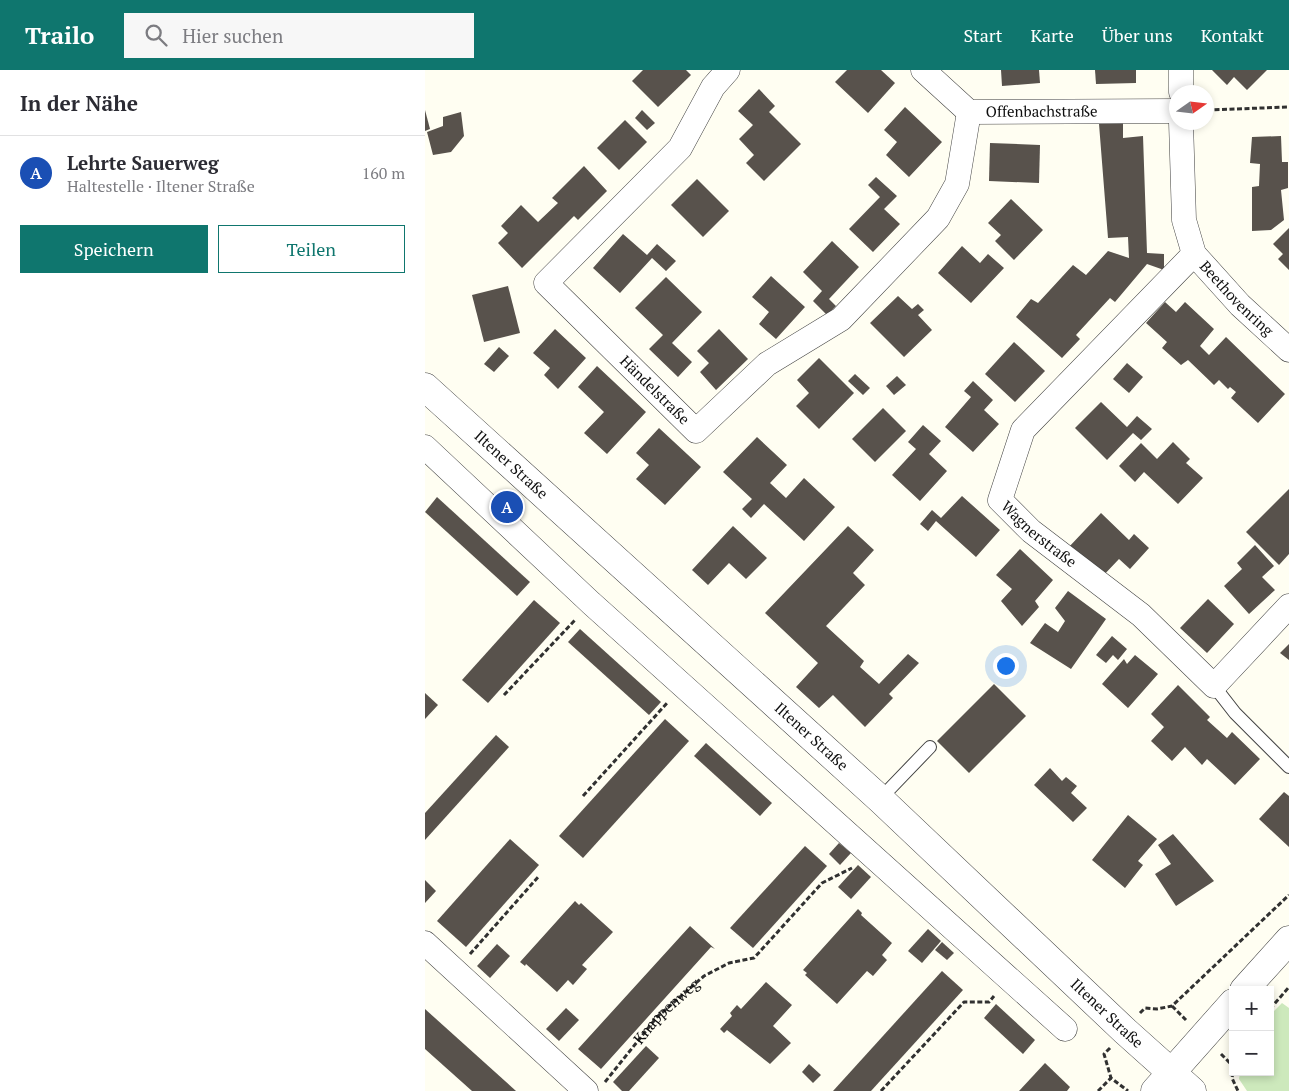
<!DOCTYPE html>
<html lang="de">
<head>
<meta charset="utf-8">
<style>
  body { margin:0; font-family:"PT Serif",serif; background:#f7f7f7; color:#2b2b33 }
  .controls { position:absolute; right:15px; bottom:15px; display:grid; overflow:hidden; border-radius:0px; box-shadow:0 2px 8px #0003 }
  .controls button { width:45px; height:45px; display:grid; place-items:center; padding:0; border:0; border-bottom:1px solid #e1e1e2; background:#fff; color:#2b2b33; font:25px sans-serif }
  .compass { position:absolute; left:744px; top:15px; width:45px; height:45px; border-radius:50%; background:#fff; box-shadow:0 2px 8px #0003; rotate:76deg }
  .you { position:absolute; left:580px; top:595px; width:18px; height:18px; margin:-12px; border:4px solid #fff; border-radius:50%; background:#1a73e8; box-shadow:0 0 0 8px #1a73e833 }
  .badge { display:grid; place-items:center; width:32px; height:32px; border-radius:50%; background:#0f766e; color:#fff; font-size:16px; font-weight:700 }
  .pin { position:absolute; translate:-50% -50%; border:2px solid #fff; box-shadow:0 1px 5px #0006 }
  .list { margin:0; padding:0; list-style:none }
  h2 { display:flex; justify-content:space-between; align-items:center; height:65px; margin:0; padding:0 20px; font-size:21px }
  h2 small { font-size:16px; font-weight:400; color:#7c7c81 }
  .list li { display:grid; grid-template-columns:32px 1fr auto; gap:15px; align-items:center; box-sizing:border-box; height:75px; padding:0 20px; border-top:1px solid #e1e1e2 }
  .list b { display:block; font-size:19px; white-space:nowrap }
  .list p { margin:0; font-size:16px; white-space:nowrap; color:#7c7c81 }
  .list em { font-size:16px; font-style:normal; color:#7c7c81 }
  .actions { display:flex; gap:10px; padding:15px 20px }
  .actions a { flex:1; padding:11px 0; border:1px solid #0f766e; border-radius:0px; text-align:center; font-size:18px; color:#0f766e }
  .actions .main { background:#0f766e; color:#fff }
  .icon { flex:none; width:28px; height:28px; fill:none; stroke:currentColor; stroke-width:2; stroke-linecap:round; stroke-linejoin:round }
  .map { position:relative; flex:none; width:864px; height:1021px; overflow:hidden }
  header { display:flex; align-items:center; gap:30px; box-sizing:border-box; height:70px; padding:0 25px; background:#0f766e; color:#fff }
  header strong { font-size:24px }
  nav { display:flex; gap:28px; margin-inline-start:auto; font-size:18px }
  .search { width:350px; height:45px; background:#f7f7f7; display:flex; align-items:center; gap:12px; box-sizing:border-box; padding:0 18px; border-radius:0px; color:#7c7c81; font-size:19px }
  main { display:flex }
  aside { flex:1; background:#fff }
  .map>svg:first-child { display:block }
  .green { fill:#cde9bc }
  .building { fill:#58524c }
  .lines { fill:none; stroke-linecap:round; stroke-linejoin:round }
  .service-casing { stroke:#424242; stroke-width:14 }
  .minor-casing { stroke:#424242; stroke-width:25 }
  .tertiary-casing { stroke:#424242; stroke-width:29 }
  .path { stroke:#313131; stroke-width:3; stroke-dasharray:5 2.5; stroke-linecap:butt }
  .service { stroke:#fff; stroke-width:12 }
  .minor { stroke:#fff; stroke-width:24 }
  .tertiary { stroke:#fff; stroke-width:28 }
  .labels { text-anchor:middle; stroke-width:5; stroke-linejoin:round; paint-order:stroke }
  .street-label { font-size:15px; fill:#0f0f0f; stroke:#fff }
</style>
</head>
<body>
<header>
<strong>Trailo</strong>
<div class="search"><svg class="icon" aria-label="search" viewBox="0 0 24 24"><circle cx="10" cy="10" r="6"/><path d="M15 15l6 6"/></svg>Hier suchen</div>
<nav><a>Start</a><a>Karte</a><a>Über uns</a><a>Kontakt</a></nav>
</header>
<main>
<aside>
<h2>In der Nähe<small></small></h2>
<ul class="list">
<li><span class="badge" style="background:#1a4fb4">A</span><div><b>Lehrte Sauerweg</b><p>Haltestelle · Iltener Straße</p></div><em>160 m</em></li>
</ul>
<div class="actions"><a class="main">Speichern</a><a>Teilen</a></div>
</aside>
<div class="map">
<svg width="864" height="1021" viewBox="0 0 864 1021">
  <rect width="100%" height="100%" fill="#fffef2"/>
  <!-- green -->
  <polygon class="green" points="857,933 864,938 864,1021 822,1021 814,1009 815,1002 845,1002 845,945"/>
  <!-- building -->
  <g class="building">
    <polygon points="218,0 261,0 266,5 233,37 207,11"/>
    <polygon points="422,0 456,0 470,13 443,43 410,12"/>
    <polygon points="576,0 614,0 615,13 577,16"/>
    <polygon points="670,0 711,0 711,13 671,14"/>
    <polygon points="787,0 842,0 822,20 809,7 802,15"/>
    <polygon points="334,19 350,36 344,42 376,74 339,111 321,93 329,85 314,69 328,55 313,41"/>
    <polygon points="480,37 517,72 484,107 461,85 472,72 459,60"/>
    <polygon points="0,40 5,59 0,61"/>
    <polygon points="217,40 230,53 222,60 210,48"/>
    <polygon points="36,42 39,66 26,82 8,85 2,62 18,56 18,47"/>
    <polygon points="200,50 222,72 194,100 172,78"/>
    <polygon points="698,53 698,68 718,66 722,183 739,184 739,200 722,194 690,232 685,228 651,265 655,269 637,288 591,247 606,229 613,233 648,195 661,205 683,181 704,188 703,167 683,168 674,54"/>
    <polygon points="856,66 857,92 863,92 863,118 856,120 859,150 846,160 827,161 827,117 834,116 835,94 825,93 827,67"/>
    <polygon points="565,73 615,75 614,113 564,111"/>
    <polygon points="159,96 182,121 153,150 149,146 97,198 73,173 83,163 76,156 96,135 113,152 133,133 127,128"/>
    <polygon points="451,107 472,126 459,139 475,154 448,182 424,159 455,127 443,115"/>
    <polygon points="272,109 304,141 278,167 246,135"/>
    <polygon points="586,129 618,160 589,190 570,171 576,165 563,153"/>
    <polygon points="864,158 864,200 853,189 858,184 848,174"/>
    <polygon points="198,164 222,185 232,174 251,191 241,201 227,188 195,223 168,198"/>
    <polygon points="407,171 434,197 404,229 411,236 402,245 388,231 397,221 378,202"/>
    <polygon points="537,176 555,193 563,184 579,198 546,233 513,203"/>
    <polygon points="346,206 380,237 351,269 334,254 344,242 327,227"/>
    <polygon points="241,207 277,242 247,273 267,292 253,307 224,279 238,265 210,238"/>
    <polygon points="83,216 95,263 59,272 47,225"/>
    <polygon points="473,226 487,239 493,234 499,240 493,245 507,260 479,287 445,253"/>
    <polygon points="740,232 751,242 760,232 789,259 775,276 784,285 801,267 860,324 833,353 806,328 811,322 805,317 803,319 794,310 789,315 763,290 756,295 737,278 742,272 721,253"/>
    <polygon points="130,259 161,288 133,319 119,305 125,298 108,283"/>
    <polygon points="294,259 323,289 291,320 275,302 284,293 272,281"/>
    <polygon points="589,272 620,301 590,332 560,304"/>
    <polygon points="74,277 84,286 69,302 59,294"/>
    <polygon points="394,288 429,323 394,359 371,336 384,323 372,310"/>
    <polygon points="702,293 718,307 704,323 688,309"/>
    <polygon points="172,296 221,342 182,384 159,363 179,342 153,317"/>
    <polygon points="430,304 445,318 438,325 423,311"/>
    <polygon points="472,306 481,315 469,325 461,316"/>
    <polygon points="548,311 568,330 559,340 574,354 548,382 520,357 546,327 539,321"/>
    <polygon points="676,332 702,357 712,346 727,359 716,370 708,363 682,390 650,358"/>
    <polygon points="458,338 481,361 450,392 427,369"/>
    <polygon points="498,355 516,371 504,384 522,401 495,431 467,405 491,379 483,372"/>
    <polygon points="234,358 276,397 240,435 211,409 224,395 211,383"/>
    <polygon points="332,367 362,395 345,413 361,428 379,408 410,437 379,471 339,434 326,448 317,439 327,429 298,402"/>
    <polygon points="748,372 765,389 761,393 778,408 753,434 719,402 710,412 694,396 716,373 732,389"/>
    <polygon points="864,419 864,484 854,495 821,462"/>
    <polygon points="537,426 575,460 551,487 511,451 503,461 495,454 507,440 516,448"/>
    <polygon points="12,427 105,512 92,526 0,442"/>
    <polygon points="676,443 704,470 709,464 724,478 705,499 694,489 675,509 643,478"/>
    <polygon points="308,456 342,488 321,509 304,493 283,515 267,500"/>
    <polygon points="423,456 449,480 428,503 440,515 401,556 439,591 435,597 454,614 483,584 494,593 464,624 468,628 440,657 408,625 394,638 371,617 393,593 340,543"/>
    <polygon points="830,475 849,496 837,507 850,520 824,544 799,516 817,499 812,493"/>
    <polygon points="595,479 628,510 610,531 614,537 597,556 576,531 587,519 571,505"/>
    <polygon points="643,521 681,549 646,599 605,573 620,553 633,562 640,551 630,538"/>
    <polygon points="783,529 809,554 782,583 755,558"/>
    <polygon points="109,530 135,553 63,633 37,610"/>
    <polygon points="155,559 236,632 224,645 143,572"/>
    <polygon points="687,566 702,579 693,590 688,585 681,593 671,585"/>
    <polygon points="864,574 864,590 855,583"/>
    <polygon points="710,585 733,604 703,638 677,614 699,589 702,594"/>
    <polygon points="569,614 601,646 544,703 512,671"/>
    <polygon points="753,615 785,647 782,650 802,668 807,662 835,689 810,715 782,689 777,695 760,677 747,691 726,671 739,657 726,644"/>
    <polygon points="0,623 13,635 0,649"/>
    <polygon points="240,649 264,671 158,788 134,766"/>
    <polygon points="71,665 84,677 0,770 0,743"/>
    <polygon points="281,673 347,733 335,746 269,686"/>
    <polygon points="625,698 637,711 641,707 652,716 646,723 662,738 648,752 609,715"/>
    <polygon points="859,722 864,726 864,777 834,749"/>
    <polygon points="703,745 732,769 713,791 718,795 700,818 667,790"/>
    <polygon points="748,764 789,811 751,836 730,804 746,794 733,775"/>
    <polygon points="85,769 114,795 41,877 12,851"/>
    <polygon points="414,773 426,783 415,795 404,784"/>
    <polygon points="380,776 402,796 328,878 305,858"/>
    <polygon points="433,795 446,807 426,829 413,817"/>
    <polygon points="0,810 11,821 0,833"/>
    <polygon points="150,831 154,835 156,833 188,862 157,895 162,899 148,915 143,910 132,922 101,894 100,896 95,892"/>
    <polygon points="433,839 437,843 436,845 467,873 457,885 462,890 448,906 442,901 412,934 380,905 382,903 378,900"/>
    <polygon points="265,856 290,879 286,877 176,999 153,979"/>
    <polygon points="503,859 516,871 497,893 483,881"/>
    <polygon points="517,872 529,883 522,890 510,880"/>
    <polygon points="72,874 85,886 65,908 52,896"/>
    <polygon points="517,901 538,920 446,1021 408,1021"/>
    <polygon points="341,912 367,935 348,956 366,973 345,994 302,960 299,963 295,959 307,946 305,943 312,935 316,939"/>
    <polygon points="571,934 610,970 598,984 559,948"/>
    <polygon points="141,938 154,950 134,971 121,959"/>
    <polygon points="0,939 91,1021 47,1021 0,979"/>
    <polygon points="221,976 234,988 204,1021 197,1021 188,1012"/>
    <polygon points="620,993 645,1017 642,1021 594,1021"/>
    <polygon points="384,994 396,1005 388,1013 377,1002"/>
  </g>
  <g class="lines">
    <!-- service casing -->
    <g class="service-casing">
      <g id="service">
        <polyline points="789,616 810,643 864,697"/>
        <polyline points="455,729 505,677"/>
      </g>
    </g>
    <!-- minor casing -->
    <g class="minor-casing">
      <g id="minor">
        <path id="s2" d="M303 0 288 17 255 78 121 213 271 361 342 294 416 249 513 148 532 114 544 42"/>
        <path id="s3" d="M498 0 544 42 752 41"/>
        <polyline points="756,0 756,22"/>
        <path id="s4" d="M756 52 759 150 769 184 815 235 864 280"/>
        <path id="s5" d="M769 184 598 360 575 430 606 461 716 545 789 616 864 536"/>
        <polyline points="0,377 166,533 640,959"/>
        <polyline points="0,873 161,1021"/>
      </g>
    </g>
    <!-- tertiary casing -->
    <g class="tertiary-casing">
      <g id="tertiary">
        <path id="s6" d="M0 317 455 729 700 961 767 1021"/>
        <polyline points="819,920 864,870"/>
        <polyline points="730,1021 808,933"/>
      </g>
    </g>
    <!-- path -->
    <g class="path">
      <polyline points="782,40 864,37"/>
      <polyline points="79,625 151,549"/>
      <polyline points="158,726 243,632"/>
      <polyline points="45,884 114,806"/>
      <polyline points="747,936 761,950"/>
      <polyline points="845,939 864,917"/>
      <polyline points="715,943 720,938 732,939 747,936 864,825"/>
      <polyline points="685,978 679,984 686,1008 703,1021"/>
      <polyline points="796,984 808,996"/>
      <polyline points="808,1002 807,1008 813,1021"/>
      <path id="s1" d="M180 1012 232 947 279 906 304 893 329 888 397 813 427 798"/>
      <polyline points="456,1021 539,932 564,932 569,926"/>
      <polyline points="673,1021 686,1008"/>
    </g>
    <!-- service -->
    <use href="#service" class="service"/>
    <!-- minor -->
    <use href="#minor" class="minor"/>
    <!-- tertiary -->
    <use href="#tertiary" class="tertiary"/>
  </g>
  <g class="labels">
    <!-- street labels -->
    <g class="street-label">
      <text dy="5" stroke="none"><textPath href="#s3" startOffset="135">Offenbachstraße</textPath></text>
      <text dy="5" stroke="none"><textPath href="#s4" startOffset="195">Beethovenring</textPath></text>
      <text dy="5" stroke="none"><textPath href="#s2" startOffset="435">Händelstraße</textPath></text>
      <text dy="5" stroke="none"><textPath href="#s6" startOffset="116">Iltener Straße</textPath></text>
      <text dy="5" stroke="none"><textPath href="#s5" startOffset="371">Wagnerstraße</textPath></text>
      <text dy="5" stroke="none"><textPath href="#s6" startOffset="521">Iltener Straße</textPath></text>
      <text dy="5" stroke="none"><textPath href="#s1" startOffset="94">Knappenweg</textPath></text>
      <text dy="5" stroke="none"><textPath href="#s6" startOffset="926">Iltener Straße</textPath></text>
    </g>
  </g>
</svg>
<div class="controls">
<button>+</button>
<button>−</button>
</div>
<svg class="compass" viewBox="-18 -18 36 36"><path d="M0-13l5 13h-10z" fill="#e53935"/><path d="M0 13l5-13h-10z" fill="#7c7c81"/></svg>
<div class="you"></div>
<div class="pin badge" style="left:82px;top:437px;background:#1a4fb4">A</div>
</div>
</main>
</body>
</html>
